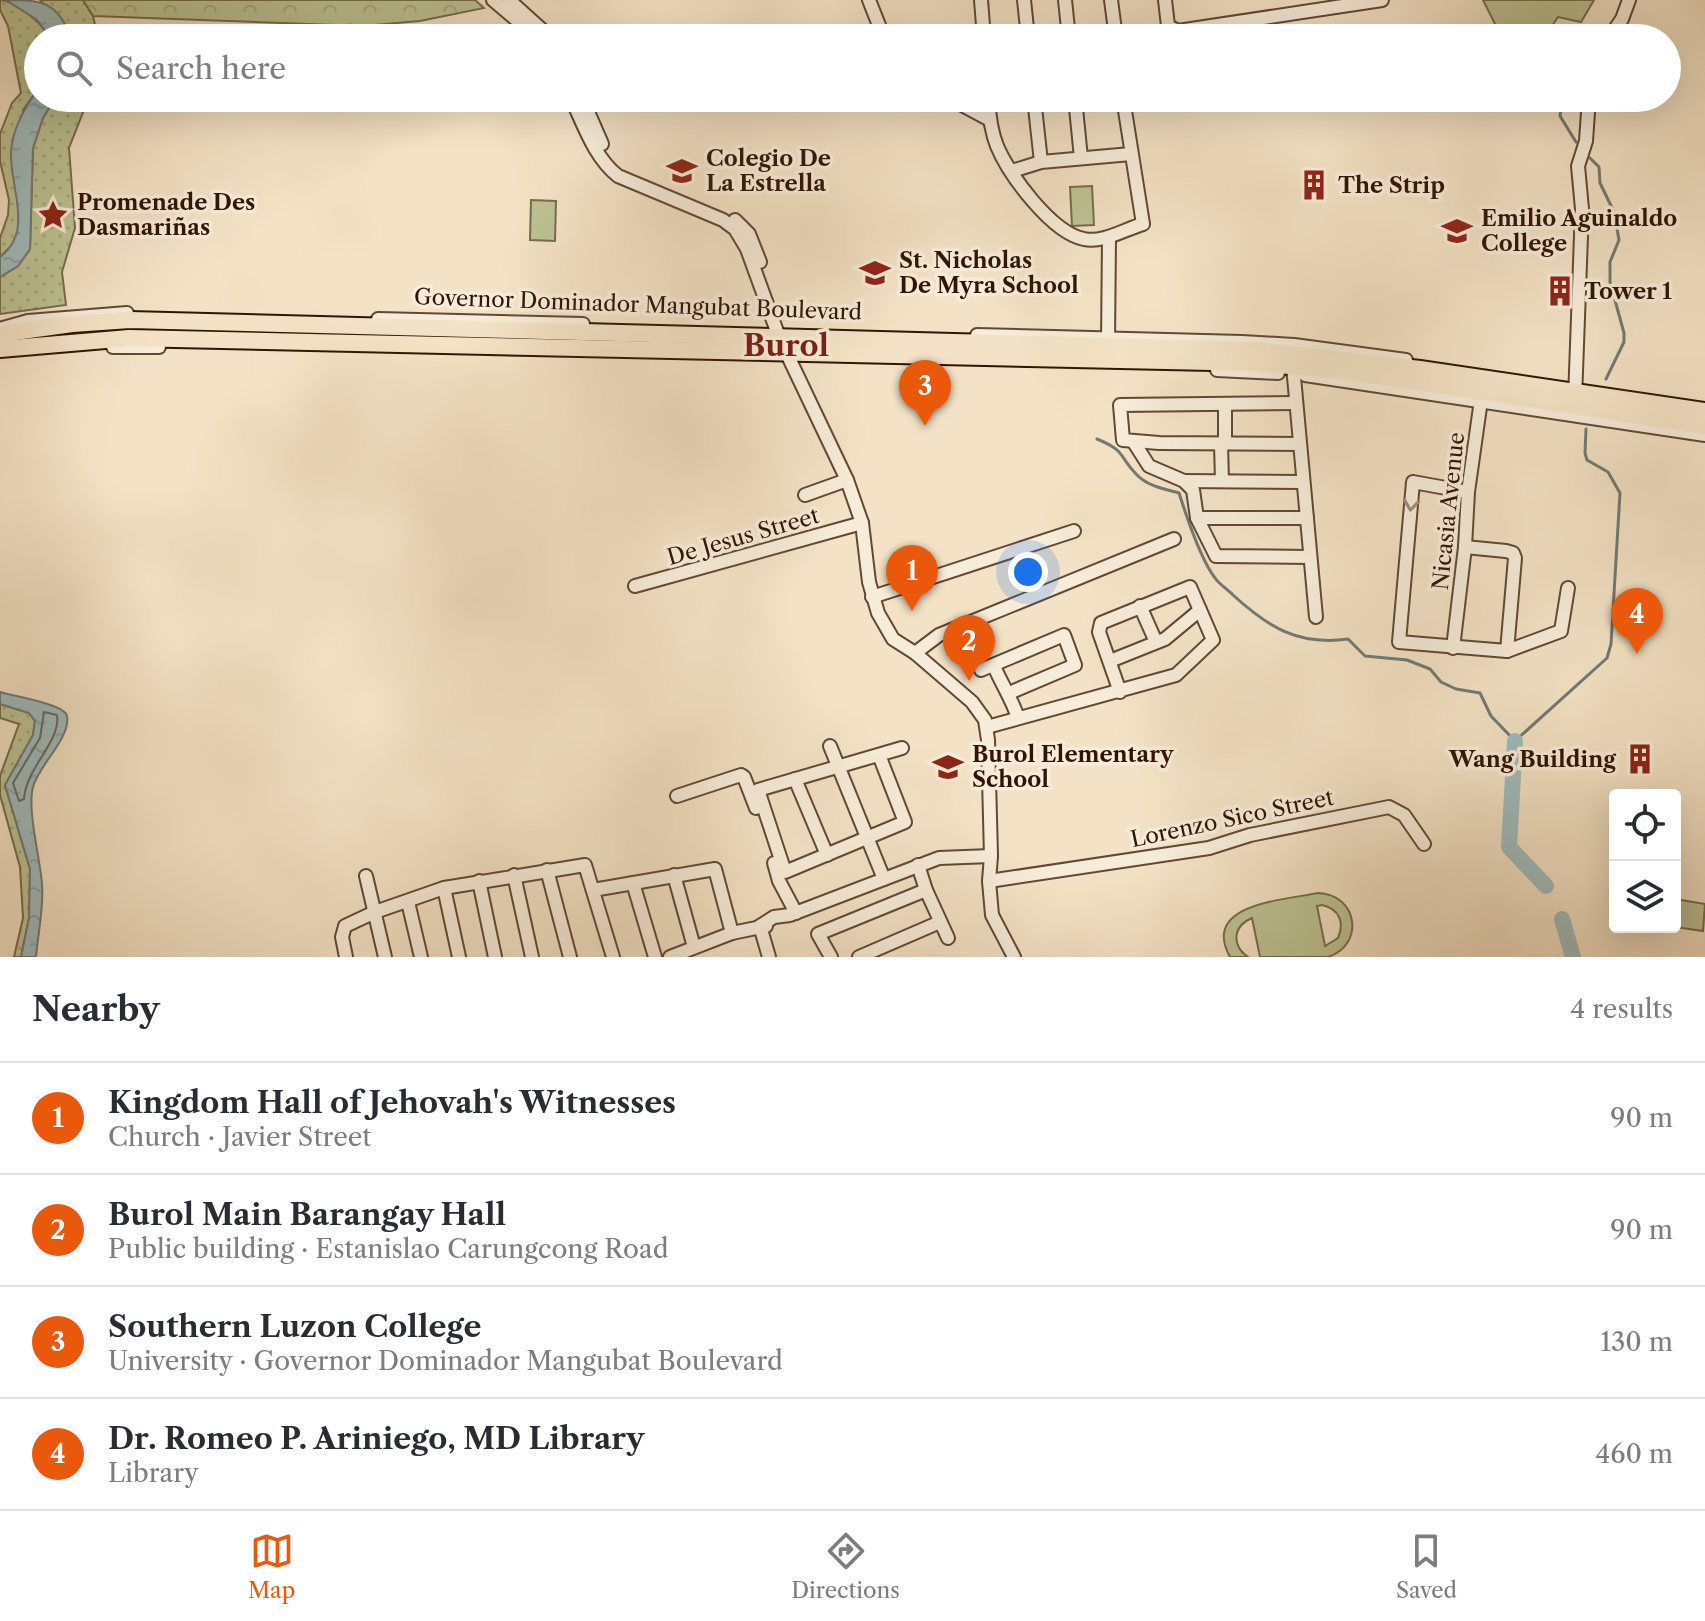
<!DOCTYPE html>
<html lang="en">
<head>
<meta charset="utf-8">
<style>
  body { margin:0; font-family:"Libre Caslon Text",serif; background:#f2f2f3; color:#2b2b33 }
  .controls { position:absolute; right:24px; bottom:24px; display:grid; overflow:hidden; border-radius:8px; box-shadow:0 8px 32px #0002 }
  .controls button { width:72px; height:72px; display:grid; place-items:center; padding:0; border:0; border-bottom:2px solid #e1e1e2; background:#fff; color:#2b2b33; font:40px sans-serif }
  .you { position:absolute; left:1028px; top:572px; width:28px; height:28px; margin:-20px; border:6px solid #fff; border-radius:50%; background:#1a73e8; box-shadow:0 0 0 12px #1a73e833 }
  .badge { display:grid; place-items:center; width:52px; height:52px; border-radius:50%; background:#ea580c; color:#fff; font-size:26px; font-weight:700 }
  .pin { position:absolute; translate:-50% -66px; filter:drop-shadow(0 2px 4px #0008) }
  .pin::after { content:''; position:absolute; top:42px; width:28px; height:24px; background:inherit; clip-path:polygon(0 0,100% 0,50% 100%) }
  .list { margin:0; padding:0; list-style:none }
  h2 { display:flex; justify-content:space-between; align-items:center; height:104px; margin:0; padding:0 32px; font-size:34px }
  h2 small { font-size:26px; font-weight:400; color:#7c7c81 }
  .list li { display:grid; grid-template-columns:52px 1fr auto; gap:24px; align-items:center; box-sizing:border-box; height:112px; padding:0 32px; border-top:2px solid #e1e1e2 }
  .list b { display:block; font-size:30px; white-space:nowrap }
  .list p { margin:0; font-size:26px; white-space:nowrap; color:#7c7c81 }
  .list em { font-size:26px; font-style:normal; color:#7c7c81 }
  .icon { flex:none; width:44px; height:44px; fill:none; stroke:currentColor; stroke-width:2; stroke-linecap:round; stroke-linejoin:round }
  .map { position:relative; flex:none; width:1705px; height:957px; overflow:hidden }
  .search { position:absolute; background:#fff; box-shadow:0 8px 32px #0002; left:24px; right:24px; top:24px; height:88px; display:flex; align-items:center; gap:20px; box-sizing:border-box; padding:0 28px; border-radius:44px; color:#7c7c81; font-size:30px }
  .sheet { height:552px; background:#fff }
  nav { display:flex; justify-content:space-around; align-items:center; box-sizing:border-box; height:112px; border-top:2px solid #e1e1e2; background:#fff; font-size:22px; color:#7c7c81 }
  nav a { display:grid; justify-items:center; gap:4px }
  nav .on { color:#ea580c }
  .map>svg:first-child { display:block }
  .green { fill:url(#green-dots); stroke:#776c4c; stroke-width:2 }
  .forest { fill:url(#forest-crowns); stroke:#776c4c; stroke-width:2 }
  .pitch { fill:#bdc394; stroke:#776c4c; stroke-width:2; fill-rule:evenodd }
  .water { fill:url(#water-ripples); stroke:#737974; stroke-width:2 }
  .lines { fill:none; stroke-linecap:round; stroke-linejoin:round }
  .shore { stroke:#686862; stroke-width:2 }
  .stream { stroke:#737974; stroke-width:3 }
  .river { stroke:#9fbcbe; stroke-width:16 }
  .minor-casing { stroke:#624835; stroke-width:16 }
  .major-casing { stroke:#311405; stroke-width:20 }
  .minor { stroke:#f7ecd9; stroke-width:12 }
  .major { stroke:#f3e2c5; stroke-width:16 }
  .oneway { stroke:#9e8b7a }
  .labels { text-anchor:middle; stroke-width:7; stroke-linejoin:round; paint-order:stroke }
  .poi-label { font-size:22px; font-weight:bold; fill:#311405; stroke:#f7ecd9; text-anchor:start }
  .street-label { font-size:22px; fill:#311405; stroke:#f7ecd9 }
  .district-label { font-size:30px; font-weight:bold; fill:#7a1f14; stroke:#f7ecd9 }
</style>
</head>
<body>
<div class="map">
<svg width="1705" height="957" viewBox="0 0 1705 957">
  <defs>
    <pattern id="green-dots" width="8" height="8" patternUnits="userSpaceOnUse" patternTransform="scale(2)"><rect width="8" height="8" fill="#bdc394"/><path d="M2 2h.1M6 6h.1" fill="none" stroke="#a3a77e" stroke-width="1.8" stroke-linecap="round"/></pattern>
    <pattern id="forest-crowns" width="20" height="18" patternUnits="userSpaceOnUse" patternTransform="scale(2)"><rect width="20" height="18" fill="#bdc394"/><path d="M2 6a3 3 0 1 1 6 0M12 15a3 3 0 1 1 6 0" fill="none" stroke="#a3a77e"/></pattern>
    <pattern id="water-ripples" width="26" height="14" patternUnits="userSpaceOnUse" patternTransform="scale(2)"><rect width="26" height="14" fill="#9fbcbe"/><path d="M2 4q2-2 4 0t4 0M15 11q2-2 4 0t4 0" fill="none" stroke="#89a1a2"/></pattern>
  </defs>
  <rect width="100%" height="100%" fill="#f3e2c5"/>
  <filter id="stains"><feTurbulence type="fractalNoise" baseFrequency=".0025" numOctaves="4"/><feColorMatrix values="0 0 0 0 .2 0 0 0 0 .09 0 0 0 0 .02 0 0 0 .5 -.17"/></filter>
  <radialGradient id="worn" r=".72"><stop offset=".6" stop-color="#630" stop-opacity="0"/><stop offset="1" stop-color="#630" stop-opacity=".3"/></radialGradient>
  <!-- green -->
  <g class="green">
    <path d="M0 0C16 1 42 23 50 38H38V89L23 110 18 230 12 245 0 257V238L8 215 9 200 0 161V134L12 103 21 93 8 26 0 10Z"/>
    <polygon points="40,0 83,0 93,16 98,38 71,38 67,27"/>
    <polygon points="55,98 93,98 84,110 69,148 75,228 62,272 66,305 0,314 0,277 18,266 30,249 33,148 43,118"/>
    <polygon points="0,704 29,713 35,721 33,735 5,785 30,869 29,918 21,957 14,957 23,918 20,867 0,795 0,776 19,724 0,718"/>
  </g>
  <!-- forest -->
  <polygon class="forest" points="83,0 475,0 484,8 420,21 362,26 93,16"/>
  <!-- pitch -->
  <g class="pitch">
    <polygon points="1483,0 1594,0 1581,22 1558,17 1544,38 1502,38"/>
    <polygon points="1092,186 1094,225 1072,226 1070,187"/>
    <polygon points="531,200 556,201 555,241 530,240"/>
    <path d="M1318 893C1357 894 1366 944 1328 957H1260L1252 918C1233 926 1231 945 1248 957H1230C1200 903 1286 900 1318 893ZM1322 905C1339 909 1345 922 1338 938L1325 946 1317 906Z"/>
    <polygon points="1675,899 1705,904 1703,931 1675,927"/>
  </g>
  <!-- water -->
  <g class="water">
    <path d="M6 0C41 0 58 1 71 38H50L37 20Z"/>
    <path d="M38 89V98H55L43 118 33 148 30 249 18 266 0 277V257C35 231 9 187 11 151 13 127 25 108 38 89Z"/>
    <path d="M0 692C12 696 65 704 67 716 71 738 38 766 33 787 27 810 40 858 42 884 44 907 38 933 36 957H21L29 918 30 869 5 785 33 735 35 721 29 713 0 704Z"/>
  </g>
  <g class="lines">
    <!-- shore -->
    <path class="shore" d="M44 712 57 715C61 742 26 767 24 799L19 801 13 783 40 738Z"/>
    <!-- stream -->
    <g class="stream">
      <polyline points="1563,98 1560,116 1576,142"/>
      <polyline points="1590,158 1599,167 1600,183 1614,212 1619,240 1610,262 1610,282 1624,333 1624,342 1606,379"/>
      <path d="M1097 439C1126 451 1118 455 1136 474 1147 486 1164 489 1179 493 1186 515 1201 560 1215 578 1219 584 1227 589 1233 595 1268 627 1298 646 1348 639L1365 656 1407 660 1430 669 1441 682 1456 689 1480 693 1491 716 1515 741 1607 658 1611 644 1620 493 1608 472 1587 460 1585 453 1586 429"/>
    </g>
    <!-- river -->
    <g class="river">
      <polyline points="1515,741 1509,847 1546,886"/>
      <polyline points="1562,919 1573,957"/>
    </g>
    <!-- minor casing -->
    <g class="minor-casing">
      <g id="minor">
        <polyline points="493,0 538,38"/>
        <polyline points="509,0 551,38"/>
        <polyline points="869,0 884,38"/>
        <polyline points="981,0 984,38"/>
        <polyline points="1024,0 1028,38"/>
        <polyline points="1065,0 1069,38"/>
        <polyline points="1111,0 1116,38"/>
        <polyline points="1165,0 1168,26 1178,31 1382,0"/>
        <polyline points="1609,38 1622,19 1629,0"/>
        <path d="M571 98C584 125 594 157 618 176L723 220 735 229 747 249 779 337 847 480 862 523 869 582 878 613 893 639 915 653 972 702 985 720 988 740 991 856 989 881 992 915 1014 957"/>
        <polyline points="582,98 602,144"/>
        <polyline points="949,98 990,120"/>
        <path d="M988 98C989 115 991 131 997 146 1009 175 1052 233 1084 239 1103 243 1123 230 1143 224L1123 98"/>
        <polyline points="1034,98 1041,162"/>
        <polyline points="1075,98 1081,158"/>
        <polyline points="1012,171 1041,162 1131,154"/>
        <polyline points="735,220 749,234 760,262"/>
        <polyline points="378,319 583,324"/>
        <polyline points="3,328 28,321 127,313"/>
        <polyline points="977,335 1242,342 1294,345 1406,360"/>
        <polyline points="1108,342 1109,238"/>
        <polyline points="113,347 159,347"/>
        <polyline points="1293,366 1316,617"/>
        <polyline points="1217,370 1278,373"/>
        <polyline points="1305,375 1705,435"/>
        <polyline points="1575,399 1582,209 1578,166 1586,141 1589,98"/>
        <polyline points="1296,403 1120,405 1123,440 1159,443 1300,444"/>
        <polyline points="1133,441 1149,466 1184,481 1193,490 1197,518 1216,556 1310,557"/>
        <polyline points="1221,444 1222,481"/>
        <polyline points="1225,444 1225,404"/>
        <polyline points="1184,481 1303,482"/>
        <polyline points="805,495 847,480"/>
        <polyline points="1197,518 1307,518"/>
        <polyline points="1465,547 1506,551 1513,553 1515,558 1507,651 1399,642 1413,482 1468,492"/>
        <polyline points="635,586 862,523"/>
        <polyline points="872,597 1074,531"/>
        <polyline points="1140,606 1156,642"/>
        <polyline points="1453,648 1465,547 1468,492 1482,393"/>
        <polyline points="1507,651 1561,631 1568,588"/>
        <polyline points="915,653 939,635 1174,539"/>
        <polyline points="1110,661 1165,639 1200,610"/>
        <path d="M994 666C1002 685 1012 699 1018 718"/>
        <polyline points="981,670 1064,635 1075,665 1009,693"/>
        <polyline points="987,727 1176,675 1213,640 1190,587 1101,623 1099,632 1120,692"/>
        <polyline points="830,746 884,879"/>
        <polyline points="879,755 905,822 785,872 758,790 902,748"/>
        <polyline points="795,779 827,855"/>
        <polyline points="677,796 741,775 744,777 756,808"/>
        <polyline points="774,863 779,881 796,913"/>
        <polyline points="918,865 926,890 948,938"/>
        <polyline points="547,870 570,957"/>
        <polyline points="514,875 532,957"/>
        <polyline points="674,875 694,947"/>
        <polyline points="366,876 385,957"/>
        <polyline points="479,881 495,957"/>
        <polyline points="989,881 1209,848 1250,835 1389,807 1404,815 1424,844"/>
        <polyline points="633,883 655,957"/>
        <polyline points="444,888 459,957"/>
        <polyline points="593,890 715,869 732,933"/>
        <polyline points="408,902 421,957"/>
        <polyline points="760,926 774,917 790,915 939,858 991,856"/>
        <polyline points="760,926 769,957"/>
        <polyline points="346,957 342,937 345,926 375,912 444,888 585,865 613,957"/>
        <polyline points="670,957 732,933 766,926"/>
        <polyline points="831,957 818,934 926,890"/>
        <polyline points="859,957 940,922"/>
      </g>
    </g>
    <!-- major casing -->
    <g class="major-casing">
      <g id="major">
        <polyline points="0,334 72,324 130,320 1257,350 1420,369 1705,411"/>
        <polyline points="0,349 129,338 1258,363 1344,371 1705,426"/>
      </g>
    </g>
    <!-- minor -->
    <use href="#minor" class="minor"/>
    <!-- major -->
    <use href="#major" class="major"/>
  </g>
  <!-- one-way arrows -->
  <defs><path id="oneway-chevron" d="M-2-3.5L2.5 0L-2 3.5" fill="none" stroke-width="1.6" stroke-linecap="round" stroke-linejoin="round" transform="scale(2)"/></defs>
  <use class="oneway" href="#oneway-chevron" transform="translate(1411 505) rotate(97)"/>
  <!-- icons -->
  <defs>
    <g id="school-bare" transform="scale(2.4)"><path d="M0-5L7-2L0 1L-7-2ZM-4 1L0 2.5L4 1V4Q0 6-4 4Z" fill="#8f2418" stroke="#f7ecd9" stroke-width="2.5" paint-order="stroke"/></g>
    <g id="building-bare" transform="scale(2.4)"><path d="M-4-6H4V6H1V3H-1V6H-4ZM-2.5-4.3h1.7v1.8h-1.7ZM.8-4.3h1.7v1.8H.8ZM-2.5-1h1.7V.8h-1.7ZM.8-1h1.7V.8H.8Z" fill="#8f2418" stroke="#f7ecd9" stroke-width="2.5" paint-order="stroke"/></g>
    <g id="sight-bare" transform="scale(2.4)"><path d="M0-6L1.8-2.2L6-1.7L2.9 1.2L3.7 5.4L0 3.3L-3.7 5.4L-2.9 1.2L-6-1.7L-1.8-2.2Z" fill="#8f2418" stroke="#f7ecd9" stroke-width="2.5" paint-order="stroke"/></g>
    <g id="university-bare" transform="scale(2.4)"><path d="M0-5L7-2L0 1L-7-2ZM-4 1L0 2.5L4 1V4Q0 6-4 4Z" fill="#8f2418" stroke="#f7ecd9" stroke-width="2.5" paint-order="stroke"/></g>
  </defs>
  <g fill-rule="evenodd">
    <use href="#school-bare" x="682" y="171"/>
    <use href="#building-bare" x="1314" y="185"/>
    <use href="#sight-bare" x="53" y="215"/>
    <use href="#university-bare" x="1457" y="231"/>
    <use href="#school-bare" x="875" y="273"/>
    <use href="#building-bare" x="1560" y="291"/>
    <use href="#building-bare" x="1640" y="759"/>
    <use href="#school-bare" x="948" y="767"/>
  </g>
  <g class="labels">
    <!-- poi labels -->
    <g class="poi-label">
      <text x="706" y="166">Colegio De<tspan x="706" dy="25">La Estrella</tspan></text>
      <text x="1338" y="193">The Strip</text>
      <text x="77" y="210">Promenade Des<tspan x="77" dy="25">Dasmariñas</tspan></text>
      <text x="1481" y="226">Emilio Aguinaldo<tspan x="1481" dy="25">College</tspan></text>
      <text x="899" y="268">St. Nicholas<tspan x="899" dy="25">De Myra School</tspan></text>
      <text x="1584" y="299">Tower 1</text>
      <text x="972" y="762">Burol Elementary<tspan x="972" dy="25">School</tspan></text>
      <text x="1616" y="767" text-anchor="end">Wang Building</text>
    </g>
    <!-- street labels -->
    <g class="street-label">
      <text transform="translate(638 304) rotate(2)" y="8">Governor Dominador Mangubat Boulevard</text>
      <text transform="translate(1448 511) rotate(-84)" y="8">Nicasia Avenue</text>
      <text transform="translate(743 536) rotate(-16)" y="8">De Jesus Street</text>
      <text transform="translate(1232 818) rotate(-12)" y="8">Lorenzo Sico Street</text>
    </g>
    <!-- district labels -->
    <g class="district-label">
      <text x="786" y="356">Burol</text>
    </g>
  </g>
  <rect width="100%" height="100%" filter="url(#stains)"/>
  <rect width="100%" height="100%" fill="url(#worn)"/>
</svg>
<div class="controls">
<button><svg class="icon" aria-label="locate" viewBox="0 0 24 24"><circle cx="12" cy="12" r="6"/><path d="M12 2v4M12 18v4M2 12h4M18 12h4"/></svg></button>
<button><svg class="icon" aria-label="layers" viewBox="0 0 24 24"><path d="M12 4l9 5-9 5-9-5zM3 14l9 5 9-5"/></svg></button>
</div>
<div class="you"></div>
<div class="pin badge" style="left:912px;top:611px">1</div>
<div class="pin badge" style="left:969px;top:681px">2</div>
<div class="pin badge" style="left:925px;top:426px">3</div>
<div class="pin badge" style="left:1637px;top:654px">4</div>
<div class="search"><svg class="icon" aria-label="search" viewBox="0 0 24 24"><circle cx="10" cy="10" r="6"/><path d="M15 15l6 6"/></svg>Search here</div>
</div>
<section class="sheet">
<h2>Nearby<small>4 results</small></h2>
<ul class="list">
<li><span class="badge">1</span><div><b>Kingdom Hall of Jehovah's Witnesses</b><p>Church · Javier Street</p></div><em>90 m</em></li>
<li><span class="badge">2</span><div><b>Burol Main Barangay Hall</b><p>Public building · Estanislao Carungcong Road</p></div><em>90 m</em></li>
<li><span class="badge">3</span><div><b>Southern Luzon College</b><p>University · Governor Dominador Mangubat Boulevard</p></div><em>130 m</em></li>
<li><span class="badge">4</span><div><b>Dr. Romeo P. Ariniego, MD Library</b><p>Library</p></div><em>460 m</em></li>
</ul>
</section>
<nav>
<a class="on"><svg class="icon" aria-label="map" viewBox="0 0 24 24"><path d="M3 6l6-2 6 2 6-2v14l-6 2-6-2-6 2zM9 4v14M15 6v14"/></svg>Map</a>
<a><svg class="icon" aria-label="directions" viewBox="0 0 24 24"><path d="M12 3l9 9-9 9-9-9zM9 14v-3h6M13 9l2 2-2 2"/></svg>Directions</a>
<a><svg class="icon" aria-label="saved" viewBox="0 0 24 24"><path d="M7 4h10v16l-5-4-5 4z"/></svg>Saved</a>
</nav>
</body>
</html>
